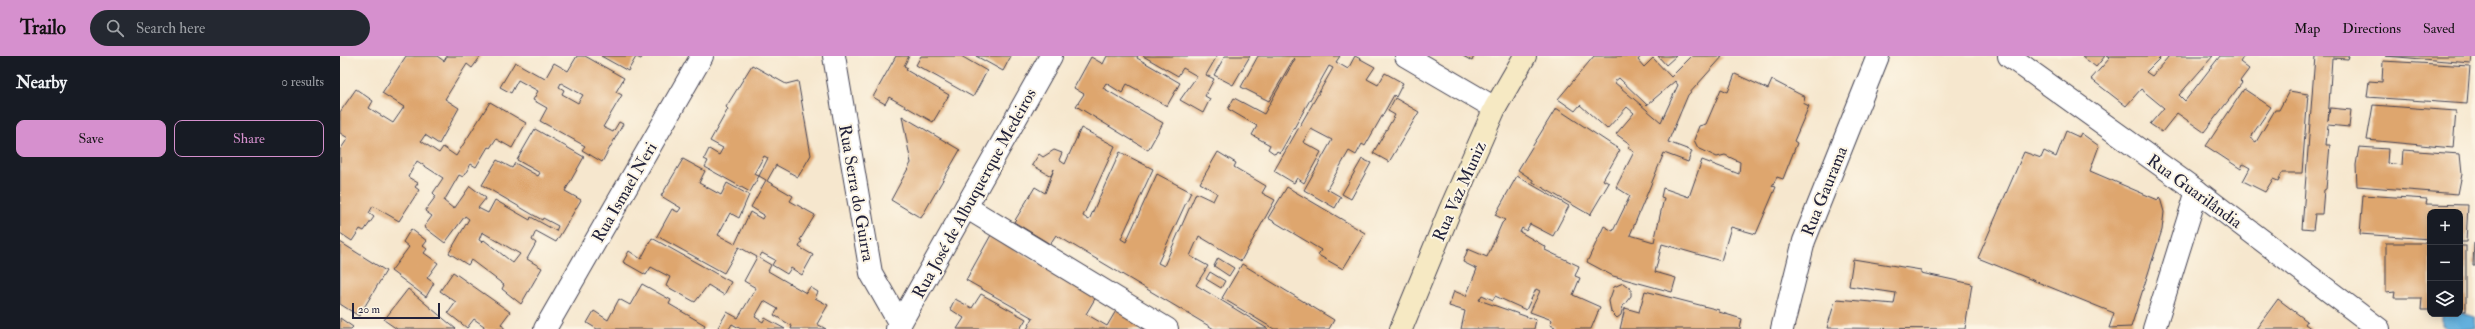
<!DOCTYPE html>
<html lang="en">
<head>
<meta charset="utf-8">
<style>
  body { margin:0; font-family:"IM FELL Double Pica",serif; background:#242831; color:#f1f3f6 }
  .controls { position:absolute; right:12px; bottom:12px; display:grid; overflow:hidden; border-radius:8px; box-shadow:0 2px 10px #0003 }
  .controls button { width:36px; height:36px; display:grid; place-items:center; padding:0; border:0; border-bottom:1px solid #363941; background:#171b24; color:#f1f3f6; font:20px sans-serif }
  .scale { position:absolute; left:12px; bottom:10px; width:88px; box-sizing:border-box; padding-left:4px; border:2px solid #22223b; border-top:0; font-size:11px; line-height:14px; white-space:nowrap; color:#22223b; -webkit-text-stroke:3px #fcf5e5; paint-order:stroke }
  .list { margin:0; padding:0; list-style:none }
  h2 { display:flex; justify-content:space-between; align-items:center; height:52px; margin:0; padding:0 16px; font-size:17px }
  h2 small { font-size:13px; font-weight:400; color:#9ea1a6 }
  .actions { display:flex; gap:8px; padding:12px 16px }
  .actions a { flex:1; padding:9px 0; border:1px solid #d690ce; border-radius:8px; text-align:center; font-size:14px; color:#d690ce }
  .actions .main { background:#d690ce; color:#111 }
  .icon { flex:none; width:22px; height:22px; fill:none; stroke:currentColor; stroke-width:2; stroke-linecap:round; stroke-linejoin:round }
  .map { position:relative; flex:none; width:2135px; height:273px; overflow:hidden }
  header { display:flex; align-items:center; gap:24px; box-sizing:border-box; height:56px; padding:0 20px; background:#d690ce; color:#111 }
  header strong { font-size:19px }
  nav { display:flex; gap:22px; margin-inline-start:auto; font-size:14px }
  .search { width:280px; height:36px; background:#242831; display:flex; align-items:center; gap:10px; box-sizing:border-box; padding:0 14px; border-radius:22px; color:#9ea1a6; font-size:15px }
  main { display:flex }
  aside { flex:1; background:#171b24 }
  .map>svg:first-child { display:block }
  .water { fill:#64b0dd; stroke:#43698c }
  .building { fill:#dea66e; fill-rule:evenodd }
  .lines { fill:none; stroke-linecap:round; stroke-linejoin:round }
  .street-casing { stroke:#424051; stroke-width:24 }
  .secondary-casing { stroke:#424051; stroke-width:24 }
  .street { stroke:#fff; stroke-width:22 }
  .secondary { stroke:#f6e9c3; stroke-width:22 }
  .labels { text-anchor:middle; stroke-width:4; stroke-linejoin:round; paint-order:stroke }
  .street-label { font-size:17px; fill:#22223b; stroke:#fcf5e5 }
</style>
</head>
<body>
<header>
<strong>Trailo</strong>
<div class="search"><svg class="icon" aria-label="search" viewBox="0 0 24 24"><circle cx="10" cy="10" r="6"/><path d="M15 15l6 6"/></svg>Search here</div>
<nav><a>Map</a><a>Directions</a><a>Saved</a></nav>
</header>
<main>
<aside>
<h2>Nearby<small>0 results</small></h2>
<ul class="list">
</ul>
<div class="actions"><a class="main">Save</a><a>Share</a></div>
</aside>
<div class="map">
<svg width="2135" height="273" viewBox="0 0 2135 273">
  <rect width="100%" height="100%" fill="#fcf5e5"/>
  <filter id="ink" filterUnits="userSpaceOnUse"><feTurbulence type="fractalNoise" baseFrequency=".025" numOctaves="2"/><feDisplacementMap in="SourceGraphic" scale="8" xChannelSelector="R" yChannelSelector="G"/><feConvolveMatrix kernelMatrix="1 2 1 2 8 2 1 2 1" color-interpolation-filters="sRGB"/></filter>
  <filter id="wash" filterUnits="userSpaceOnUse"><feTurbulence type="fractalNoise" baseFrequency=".012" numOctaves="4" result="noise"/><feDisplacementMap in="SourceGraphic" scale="16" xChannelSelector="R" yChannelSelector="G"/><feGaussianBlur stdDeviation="0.9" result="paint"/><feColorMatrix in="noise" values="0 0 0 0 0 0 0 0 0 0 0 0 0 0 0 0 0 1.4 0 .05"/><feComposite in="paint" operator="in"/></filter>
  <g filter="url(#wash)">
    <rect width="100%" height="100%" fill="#f6e7ce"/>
    <!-- water -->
    <polygon class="water" points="2120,256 2135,261 2135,273 2108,273 2102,269 2102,258 2120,258"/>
    <g id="blocks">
      <!-- building -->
      <g class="building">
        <path d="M66 0H97L104 5 107 0H141L132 12 127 8 105 43 119 52 99 88 85 79 81 85 99 97 103 91 116 100 150 46 186 67 172 92 156 83 150 92 148 91 136 111 131 108 123 121 119 119 104 145 114 153 130 130 146 142 138 152 148 157 155 144 190 164 191 161 216 175 218 170 203 162 202 164 142 129 157 104 172 112 175 107 198 120 200 117 177 104 195 73 244 101 225 135 241 144 216 186 196 175 192 184 196 187 187 203 202 212 181 248 162 233 164 229 131 204 128 209 109 197 129 163 125 160 105 187 84 171 92 160 85 155 96 140 93 137 103 122 77 105 68 121 78 127 75 131 79 134 59 165 33 150 29 157 34 161 24 175 20 173 12 185 0 177V94L8 82 0 77V56L16 33 33 45 29 52 53 67 64 51 42 37ZM142 176 180 198 173 207 144 184 142 186 139 184Z"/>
        <path d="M237 0H245L284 22 276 36 282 39 263 71 273 76 279 66 283 68 262 106 242 94 245 90 200 65 207 52 193 44 198 35 178 24 171 37 160 31 175 6 205 23 214 7 228 15ZM221 27 243 39 238 47 222 38 224 34 219 31Z"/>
        <polygon points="261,0 303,0 301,3 296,1 288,15"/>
        <polygon points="556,0 569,0 564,10 568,12 566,14 609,39 593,66 549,41 545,48 533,41"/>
        <polygon points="581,0 621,0 647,15 633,41 576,9"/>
        <polygon points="636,0 671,0 663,15"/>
        <polygon points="767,0 798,0 797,2 840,27 827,50 787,28 782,37 766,27 763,32 823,67 808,94 736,50 744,38 734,32 751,1 763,8"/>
        <polygon points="803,0 877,0 866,19 874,23 865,40 870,43 863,57 840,44 857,20 843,12 838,20"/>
        <polygon points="885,0 910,0 893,29 874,19"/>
        <polygon points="918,0 1000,0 996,6 1008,13 1015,0 1035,11 1027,23 1038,29 1045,17 1063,27 1056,41 1054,39 1025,90 1022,88 1016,99 1009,95 987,133 1001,141 995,152 964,134 992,84 971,73 963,86 981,96 964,127 957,122 954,127 934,115 993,12 989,10 940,97 937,95 935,98 928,93 930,89 912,79 917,70 888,53 894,42 924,58 955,3 954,2 929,45 901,31"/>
        <polygon points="1123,0 1134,0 1132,5"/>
        <path d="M1254 0H1301L1298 4 1304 11 1313 2 1331 21 1352 0H1383L1348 39 1328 86 1352 95 1348 106 1324 97 1290 179 1314 186 1324 142 1321 141 1323 132 1349 141 1362 104 1399 118 1400 106 1385 99 1377 101 1358 92 1354 84 1359 70 1366 68 1381 33 1388 36 1395 18 1428 33 1432 24 1465 41 1463 47 1469 50 1454 85 1457 87 1443 123 1437 121 1432 130 1436 131 1416 178 1391 171 1381 205 1322 188 1315 216 1336 222 1332 236 1273 220 1247 206 1264 170 1273 175 1290 140 1276 131 1294 96 1288 92 1290 88 1276 78 1294 57 1287 51 1267 73 1240 49 1235 55 1218 43ZM1279 22 1307 49 1335 25 1338 29 1321 66 1274 26Z"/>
        <polygon points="1318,0 1336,0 1326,9"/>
        <polygon points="1742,0 1765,0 1756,11"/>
        <polygon points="1767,0 1822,0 1806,16 1812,20 1829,0 1873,0 1839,39 1845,45 1880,0 1904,0 1900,6 1909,13 1900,25 1902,27 1864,76 1837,57 1822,76 1810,68 1824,52 1801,33 1786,50 1751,23 1770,2"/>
        <polygon points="1975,0 2009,0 2008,3 1992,2 1988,65 1990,52 2011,54 2009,71 1988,69 1986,89 1990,89 1986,133 1984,134 1982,158 1975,158 1973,174 1962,173"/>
        <polygon points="2045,0 2132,0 2131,7"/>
        <polygon points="2043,5 2130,10 2127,48 2027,41 2029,25 2042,26"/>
        <polygon points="412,9 446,28 458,25 471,99 458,121 436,109 427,125 453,140 450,145 475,159 460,184 462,185 459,191 473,199 462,219 451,212 447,218 432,209 435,204 422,197 419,202 431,209 428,215 466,237 470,231 478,236 475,242 488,249 477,268 486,273 451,273 452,270 434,259 438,253 424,245 415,261 423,266 425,262 445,273 401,273 392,268 389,273 377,273 387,256 398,262 416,232 404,225 417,201 399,191 384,217 317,180 332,153 338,156 341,152 321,140 343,103 365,115 359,127 381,139 387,127 409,139 399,162 390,157 378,179 395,188 410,156 422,163 424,159 411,151 426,124 419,120 428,102 424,100 414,118 419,120 410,136 365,111 368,105 364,103 369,93 379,99 383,92 370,85 388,53 386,51"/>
        <polygon points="1904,33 1931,51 1910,82 1916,86 1935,54 1939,54 1949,35 1968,38 1962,117 1942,117 1938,125 1933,123 1925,136 1903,125 1910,112 1903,108 1901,113 1866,90"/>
        <polygon points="1055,42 1079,56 1049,106 1033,97 1055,59 1048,55"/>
        <polygon points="2033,49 2116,55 2113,92 2027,84"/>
        <polygon points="1216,52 1280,94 1263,124 1269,127 1250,159 1193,126 1193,124 1178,114"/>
        <polygon points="562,60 620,94 581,162 551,144 571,107"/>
        <polygon points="741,72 775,90 743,160 749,164 780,96 813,113 781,183 786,186 817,118 851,136 818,207 824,210 856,137 873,145 877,137 860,127 878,96 896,107 894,111 926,130 922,137 935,144 901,205 859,180 850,200 868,210 856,229 928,273 874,273 716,179 710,188 674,166 695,131 705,137 714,113 711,120 692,109 699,98 703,101 714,94 722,97 719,104 725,108"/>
        <polygon points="1726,75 1739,81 1741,77 1759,90 1750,115 1818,144 1819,141 1820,142 1824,156 1822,174 1791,271 1769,272 1774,257 1638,202 1684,96 1701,102 1704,95 1716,101"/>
        <polygon points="2019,91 2048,93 2047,107 2062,109 2063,94 2120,98 2122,118 2118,138 2017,130 2016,109"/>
        <polygon points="1022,103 1031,107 1011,143 1002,138"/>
        <polygon points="1177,120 1229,150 1213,180 1190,168 1186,175 1182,172 1180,176 1206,191 1205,194 1239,210 1235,220 1240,222 1233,239 1260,251 1251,273 1214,273 1215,271 1210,269 1212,264 1190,256 1200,235 1196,233 1186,254 1155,240 1153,244 1142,239 1139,244 1196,264 1194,273 1121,273 1125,255 1109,250 1114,235 1126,240 1137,213 1123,206 1128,193 1147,201 1162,167 1165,164 1155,159"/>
        <polygon points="947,131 1025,177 1003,213 978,199 981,194 928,162"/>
        <polygon points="2023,139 2087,143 2086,148 2128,149 2126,186 2120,186 2120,156 2090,156 2090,183 2020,178"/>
        <polygon points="71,173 87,185 83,190 87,193 84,197 98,207 87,222 94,227 86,241 51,215 69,191 63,186"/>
        <polygon points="651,179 756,241 746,258 767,270 777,253 811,273 687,273 693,262 626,224"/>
        <polygon points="312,182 391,226 384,239 368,229 355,246 326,230 330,221 311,211 306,219 283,206 289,195 301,203"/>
        <polygon points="0,186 46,215 19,260 0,248"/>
        <polygon points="2046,187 2090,187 2090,254 2081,254 2082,242 2054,242 2055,236 2046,237"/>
        <polygon points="2134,187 2135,187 2135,209 2133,209"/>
        <rect x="2120" y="190" width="6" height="65"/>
        <polygon points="878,202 894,212 889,220 874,210"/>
        <polygon points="1513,203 1581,214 1581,217 1632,228 1625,273 1487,272 1495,245 1497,243 1554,248 1556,237 1509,230"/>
        <polygon points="902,208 994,264 989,273 934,273 882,242"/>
        <polygon points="113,216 170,256 161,268 165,273 143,273 144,270 134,263 127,272 108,257 116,246 100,235"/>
        <polygon points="870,216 885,225 881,232 866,223"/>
        <polygon points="1283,227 1291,233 1291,240 1283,250 1281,259 1277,262 1271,256 1269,245 1274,231"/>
        <polygon points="302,228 331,244 329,248 365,269 363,273 257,273 247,267 254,255 268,264 279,243 290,249"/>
        <polygon points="68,233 116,273 57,273 44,264"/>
        <polygon points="1305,235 1379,254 1379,256 1402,263 1400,273 1280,273 1285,252 1299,256"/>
        <polygon points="641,238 686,263 680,273 617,273 624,262 610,253 615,243 632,252"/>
        <polygon points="1938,243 1967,265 1965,268 1972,273 1916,273"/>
        <polygon points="0,262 13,271 11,273 0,273"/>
      </g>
    </g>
  </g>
  <g filter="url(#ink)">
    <use href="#blocks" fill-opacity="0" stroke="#424051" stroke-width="1"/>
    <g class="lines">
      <!-- street casing -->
      <g class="street-casing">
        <g id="street">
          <polyline points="494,0 531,217 560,268"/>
          <polyline points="1066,0 1155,52"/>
          <polyline points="1669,0 1857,135 2039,273"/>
          <polyline points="626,151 827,273"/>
          <polyline points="205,273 362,0"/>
          <polyline points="557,273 711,0"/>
          <polyline points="1442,273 1464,185 1538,0"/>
          <polyline points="1814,273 1857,135"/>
        </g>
      </g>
      <!-- secondary casing -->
      <g class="secondary-casing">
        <polyline id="secondary" points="1061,273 1110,154 1155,52 1185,0"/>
      </g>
      <!-- street -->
      <use href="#street" class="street"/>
      <!-- secondary -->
      <use href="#secondary" class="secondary"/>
    </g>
  </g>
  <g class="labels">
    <!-- street labels -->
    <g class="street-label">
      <text transform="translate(1119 135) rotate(-66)" y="6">Rua Vaz Muniz</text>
      <text transform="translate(1484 135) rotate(-68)" y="6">Rua Gaurama</text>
      <text transform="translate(1855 135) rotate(36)" y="6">Rua Guarilândia</text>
      <text transform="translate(284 136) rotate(-60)" y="6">Rua Ismael Neri</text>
      <text transform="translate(517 137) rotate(80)" y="6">Rua Serra do Guirra</text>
      <text transform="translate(634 137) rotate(-61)" y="6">Rua José de Albuquerque Medeiros</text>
    </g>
  </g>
</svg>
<div class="controls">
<button>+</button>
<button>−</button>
<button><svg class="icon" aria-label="layers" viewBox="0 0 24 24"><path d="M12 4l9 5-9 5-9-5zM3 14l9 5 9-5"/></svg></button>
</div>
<div class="scale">20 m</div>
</div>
</main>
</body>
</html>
